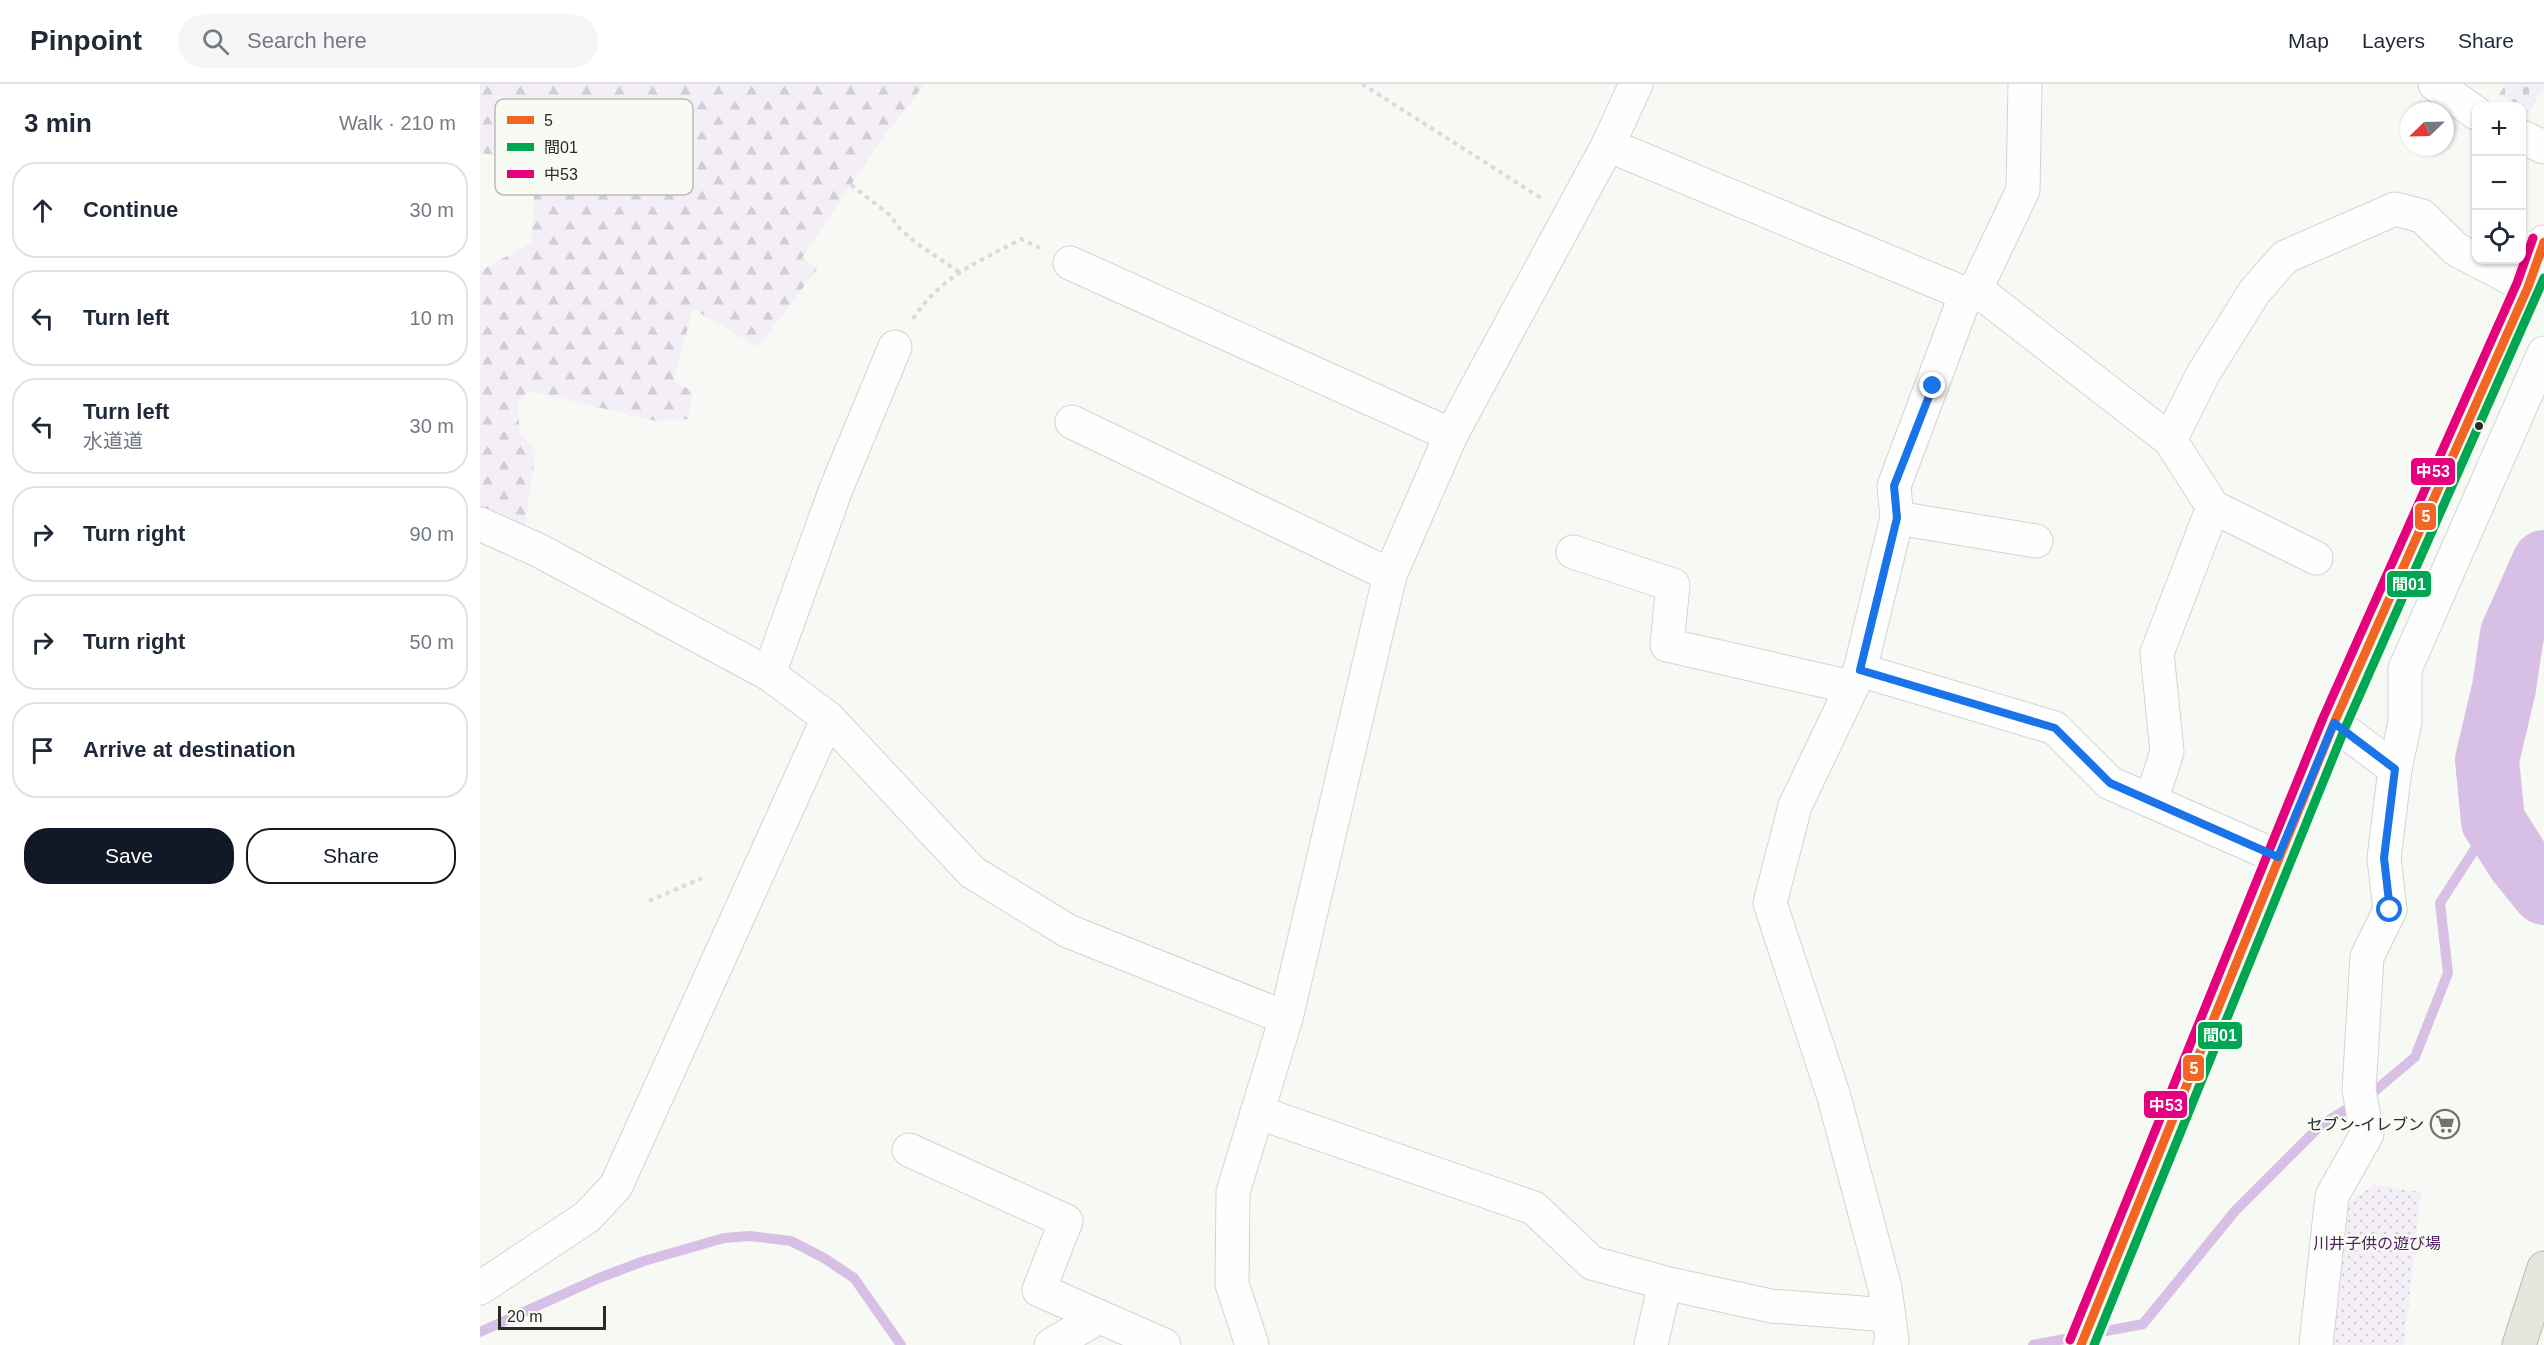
<!DOCTYPE html>
<html lang="en">
<head>
<meta charset="utf-8">
<style>
  body { margin:0; font-family:Arial,"Noto Sans JP",sans-serif; background:#f6f6f7; color:#1f2937 }
  .controls { position:absolute; right:18px; top:18px; display:grid; overflow:hidden; border-radius:12px; box-shadow:0 2px 4px #0004 }
  .controls button { width:54px; height:54px; display:grid; place-items:center; padding:0; border:0; border-bottom:2px solid #e0e1e3; background:#fff; color:#1f2937; font:30px sans-serif }
  .compass { position:absolute; left:1920px; top:18px; width:54px; height:54px; border-radius:50%; background:#fff; box-shadow:0 2px 4px #0004; rotate:247deg }
  .scale { position:absolute; left:18px; bottom:15px; width:108px; box-sizing:border-box; padding-left:6px; border:3px solid #2a2b28; border-top:0; font-size:16px; line-height:21px; white-space:nowrap; color:#2a2b28; -webkit-text-stroke:4px #f8faf4; paint-order:stroke }
  .stop { position:absolute; width:18px; height:18px; margin:-14px; border:4px solid #1a73e8; border-radius:50%; background:#fff }
  .stop.end { background:#1a73e8; border-color:#fff; box-shadow:0 2px 6px #0008 }
  .list { margin:0; padding:0; list-style:none }
  h2 { display:flex; justify-content:space-between; align-items:center; height:78px; margin:0; padding:0 24px; font-size:26px }
  h2 small { font-size:20px; font-weight:400; color:#747a83 }
  .list li { display:grid; grid-template-columns:39px 1fr auto; gap:18px; align-items:center; box-sizing:border-box; height:96px; margin:0 12px 12px; padding:0 12px; border:2px solid #e0e1e3; border-radius:24px }
  .list b { display:block; font-size:22px; white-space:nowrap }
  .list p { margin:0; font-size:20px; white-space:nowrap; color:#747a83 }
  .list em { font-size:20px; font-style:normal; color:#747a83 }
  .actions { display:flex; gap:12px; padding:18px 24px }
  .actions a { flex:1; padding:14px 0; border:2px solid #111827; border-radius:24px; text-align:center; font-size:21px; color:#111827 }
  .actions .main { background:#111827; color:#fff }
  .icon { flex:none; width:33px; height:33px; fill:none; stroke:currentColor; stroke-width:2; stroke-linecap:round; stroke-linejoin:round }
  .map { position:relative; flex:none; width:2064px; height:1261px; overflow:hidden }
  header { display:flex; align-items:center; gap:36px; box-sizing:border-box; height:84px; padding:0 30px; background:#fff; border-bottom:2px solid #e0e1e3 }
  header strong { font-size:28px }
  nav { display:flex; gap:33px; margin-inline-start:auto; font-size:21px }
  .search { width:420px; height:54px; background:#f6f6f7; display:flex; align-items:center; gap:15px; box-sizing:border-box; padding:0 21px; border-radius:33px; color:#747a83; font-size:22px }
  main { display:flex }
  aside { flex:1; background:#fff }
  .map>svg:first-child { display:block }
  .grass { fill:url(#grass-dots) }
  .forest { fill:url(#forest-firs) }
  .cemetery { fill:url(#cemetery-stones) }
  .lines { fill:none; stroke-linecap:round; stroke-linejoin:round }
  .stream { stroke:#d8bfe5; stroke-width:10 }
  .river { stroke:#d8bfe5; stroke-width:64 }
  .minor-casing { stroke:#d2d4d1; stroke-width:35 }
  .highway-casing { stroke:#b7bbae; stroke-width:35 }
  .path { stroke:#dadada; stroke-width:4; stroke-dasharray:4.5 4.5; stroke-linecap:butt }
  .minor { stroke:#fefefe; stroke-width:33 }
  .highway { stroke:#e3e7dc; stroke-width:33 }
  .bus-1-casing { stroke:#f8faf4; stroke-width:14 }
  .bus-2-casing { stroke:#f8faf4; stroke-width:14 }
  .bus-3-casing { stroke:#f8faf4; stroke-width:14 }
  .bus-1 { stroke:#f26522; stroke-width:9 }
  .bus-2 { stroke:#00a651; stroke-width:9 }
  .bus-3 { stroke:#e5007d; stroke-width:9 }
  .route { stroke:#1a73e8; stroke-width:8 }
  .bus-dot { fill:#2a2b28; stroke:#f8faf4; stroke-width:2 }
  .labels { text-anchor:middle; stroke-width:4.5; stroke-linejoin:round; paint-order:stroke }
  .poi-label { font-size:16px; fill:#2a2b28; stroke:#f8faf4; text-anchor:end }
  .park-label { font-size:16px; fill:#4f2264; stroke:#f8faf4 }
  .key { fill:#f8faf4; stroke:#babcb7; stroke-width:1.5 }
  .key-label { font-size:16px; fill:#2a2b28 }
  .line-badge { stroke:#f8faf4; stroke-width:2 }
  .badge-label { font-size:16px; text-anchor:middle; font-weight:bold; fill:#fff }
</style>
</head>
<body>
<header>
<strong>Pinpoint</strong>
<div class="search"><svg class="icon" aria-label="search" viewBox="0 0 24 24"><circle cx="10" cy="10" r="6"/><path d="M15 15l6 6"/></svg>Search here</div>
<nav><a>Map</a><a>Layers</a><a>Share</a></nav>
</header>
<main>
<aside>
<h2>3 min<small>Walk · 210 m</small></h2>
<ul class="list">
<li><svg class="icon" aria-label="ahead" viewBox="0 0 24 24"><path d="M12 20V5M6 11l6-6 6 6"/></svg><div><b>Continue</b></div><em>30 m</em></li>
<li><svg class="icon" aria-label="left" viewBox="0 0 24 24"><path d="M17 20v-9H6M10 6l-5 5 5 5"/></svg><div><b>Turn left</b></div><em>10 m</em></li>
<li><svg class="icon" aria-label="left" viewBox="0 0 24 24"><path d="M17 20v-9H6M10 6l-5 5 5 5"/></svg><div><b>Turn left</b><p>水道道</p></div><em>30 m</em></li>
<li><svg class="icon" aria-label="right" viewBox="0 0 24 24"><path d="M7 20v-9h11M14 6l5 5-5 5"/></svg><div><b>Turn right</b></div><em>90 m</em></li>
<li><svg class="icon" aria-label="right" viewBox="0 0 24 24"><path d="M7 20v-9h11M14 6l5 5-5 5"/></svg><div><b>Turn right</b></div><em>50 m</em></li>
<li><svg class="icon" aria-label="arrive" viewBox="0 0 24 24"><path d="M6 21V4h12l-3 4 3 4H6"/></svg><div><b>Arrive at destination</b></div></li>
</ul>
<div class="actions"><a class="main">Save</a><a>Share</a></div>
</aside>
<div class="map">
<svg width="2064" height="1261" viewBox="0 0 2064 1261">
  <defs>
    <pattern id="grass-dots" width="8" height="8" patternUnits="userSpaceOnUse" patternTransform="scale(1.5)"><rect width="8" height="8" fill="#f4eff7"/><path d="M2 2h.1M6 6h.1" fill="none" stroke="#d1cdd4" stroke-width="1.8" stroke-linecap="round"/></pattern>
    <pattern id="forest-firs" width="22" height="20" patternUnits="userSpaceOnUse" patternTransform="scale(1.5)"><rect width="22" height="20" fill="#f4eff7"/><path d="M5 1l3.5 6h-7zM16 11l3.5 6h-7z" fill="#d1cdd4"/></pattern>
    <pattern id="cemetery-stones" width="16" height="16" patternUnits="userSpaceOnUse" patternTransform="scale(1.5)"><rect width="16" height="16" fill="#f4eff7"/><path d="M2 7V4a2 2 0 0 1 4 0v3zM10 15v-3a2 2 0 0 1 4 0v3z" fill="#d1cdd4"/></pattern>
  </defs>
  <rect width="100%" height="100%" fill="#f7f9f5"/>
  <!-- grass -->
  <polygon class="grass" points="1894,1101 1941,1108 1924,1261 1851,1261 1862,1123"/>
  <!-- forest -->
  <polygon class="forest" points="0,0 445,0 399,59 322,174 337,185 278,263 213,225 193,297 213,307 208,335 176,337 50,307 37,319 40,349 56,368 44,447 0,430 0,187 51,159 54,113 22,72 0,69"/>
  <!-- cemetery -->
  <polygon class="cemetery" points="2026,0 2064,0 2064,3 2048,29 2042,22 2019,11"/>
  <g class="lines">
    <!-- stream -->
    <g class="stream">
      <polyline points="0,1248 119,1194 164,1177 244,1154 270,1152 311,1157 344,1174 374,1194 421,1261"/>
      <polyline points="1553,1261 1663,1240 1755,1127 1841,1041 1890,1011 1935,973 1968,889 1960,819 2013,737"/>
    </g>
    <!-- river -->
    <polyline class="river" points="2064,478 2032,550 2024,604 2007,676 2013,737 2039,778 2064,809"/>
    <!-- minor casing -->
    <g class="minor-casing">
      <g id="minor">
        <polyline points="1955,0 1996,29"/>
        <polyline points="2042,53 2064,63"/>
        <polyline points="1128,61 1486,210 1505,212 1690,356 1733,423 1836,474"/>
        <polyline points="590,179 971,351"/>
        <polyline points="1493,211 1543,106 1545,0"/>
        <polyline points="592,338 910,491"/>
        <polyline points="1690,356 1723,290 1775,207 1805,173 1915,125 1942,132 1977,166 2048,203"/>
        <polyline points="1417,434 1556,457"/>
        <polyline points="0,440 58,466 289,590 348,634 492,788 588,847 806,934"/>
        <polyline points="1093,468 1193,501 1187,561 1371,603"/>
        <polyline points="1380,586 1417,434 1414,402 1486,210"/>
        <polyline points="289,590 356,405 415,263"/>
        <polyline points="1915,685 1925,638 1925,585 2064,269"/>
        <polyline points="1671,717 1687,668 1677,569 1733,423"/>
        <polyline points="777,1028 1054,1124 1112,1179 1185,1199 1291,1222 1408,1231"/>
        <polyline points="429,1066 586,1137 559,1206 684,1261"/>
        <polyline points="0,1204 107,1133 136,1102 348,634"/>
        <polyline points="571,1261 619,1233"/>
        <polyline points="772,1261 752,1200 753,1108 806,934 910,491 971,351 1128,61 1156,0"/>
        <polyline points="1171,1261 1185,1199"/>
        <polyline points="1410,1261 1412,1256 1405,1204 1354,1013 1290,819 1315,722 1380,586 1575,644 1630,699 1798,773"/>
        <polyline points="1601,1261 1854,639 2048,203 2064,158"/>
        <polyline points="1836,1261 1852,1112 1887,1050 1879,1006 1887,873 1910,826 1904,774 1915,685 1854,639"/>
      </g>
    </g>
    <!-- highway casing -->
    <g class="highway-casing">
      <polyline id="highway" points="2039,1261 2064,1184"/>
    </g>
    <!-- path -->
    <g class="path">
      <polyline points="882,0 1061,114"/>
      <polyline points="371,101 410,131 420,145 439,161 479,188"/>
      <path d="M433 235C460 193 498 178 541 155L560 164"/>
      <polyline points="169,817 222,794"/>
    </g>
    <!-- minor -->
    <use href="#minor" class="minor"/>
    <!-- highway -->
    <use href="#highway" class="highway"/>
    <!-- bus-1 casing -->
    <g class="bus-1-casing">
      <polyline id="bus-1" points="1601,1261 1854,639 2048,203 2064,158"/>
    </g>
    <!-- bus-2 casing -->
    <g class="bus-2-casing">
      <polyline id="bus-2" points="1614,1261 1865,644 2064,194"/>
    </g>
    <!-- bus-3 casing -->
    <g class="bus-3-casing">
      <polyline id="bus-3" points="1590,1256 1843,634 2037,199 2053,154"/>
    </g>
    <!-- bus-1 -->
    <use href="#bus-1" class="bus-1"/>
    <!-- bus-2 -->
    <use href="#bus-2" class="bus-2"/>
    <!-- bus-3 -->
    <use href="#bus-3" class="bus-3"/>
  </g>
  <g class="lines">
    <!-- route -->
    <polyline class="route" points="1453,302 1414,402 1417,434 1380,586 1575,644 1630,699 1798,773 1854,639 1915,685 1904,774 1910,826"/>
  </g>
  <!-- icons -->
  <defs>
    <g id="supermarket-ring" transform="scale(1.5)"><circle r="9.5" fill="#f8faf4" stroke="#727370" stroke-width="1.5"/><path d="M-6-5.5h2.5l.6 2H6L4.5 2H-2.5L-4.4-4H-6ZM-1.5 3.2a1.3 1.3 0 1 0 .1 0ZM3 3.2a1.3 1.3 0 1 0 .1 0Z" fill="#727370"/></g>
  </defs>
  <g fill-rule="evenodd">
    <use href="#supermarket-ring" x="1965" y="1040"/>
  </g>
  <!-- markers -->
  <circle class="bus-dot" cx="1999" cy="342" r="5"/>
  <g class="labels">
    <!-- poi labels -->
    <g class="poi-label">
      <text x="1944" y="1046">セブン-イレブン</text>
    </g>
    <!-- park labels -->
    <g class="park-label">
      <text x="1897" y="1165">川井子供の遊び場</text>
    </g>
  </g>
  <!-- legend -->
  <rect x="15" y="15" width="198" height="96" rx="9" class="key"/>
  <rect x="27" y="32" width="27" height="8" fill="#f26522"/>
  <rect x="27" y="59" width="27" height="8" fill="#00a651"/>
  <rect x="27" y="86" width="27" height="8" fill="#e5007d"/>
  <g class="key-label">
    <text x="64" y="42">5</text>
    <text x="64" y="69">間01</text>
    <text x="64" y="96">中53</text>
  </g>
  <g class="line-badge">
    <rect x="1930" y="373" width="46" height="29" rx="6" fill="#e5007d"/>
    <rect x="1934" y="418" width="23" height="29" rx="6" fill="#f26522"/>
    <rect x="1906" y="486" width="46" height="28" rx="6" fill="#00a651"/>
    <rect x="1717" y="937" width="46" height="29" rx="6" fill="#00a651"/>
    <rect x="1702" y="970" width="23" height="28" rx="6" fill="#f26522"/>
    <rect x="1663" y="1006" width="45" height="29" rx="6" fill="#e5007d"/>
  </g>
  <g class="badge-label">
    <text x="1953" y="393">中53</text>
    <text x="1946" y="438">5</text>
    <text x="1929" y="506">間01</text>
    <text x="1740" y="957">間01</text>
    <text x="1714" y="990">5</text>
    <text x="1686" y="1027">中53</text>
  </g>
</svg>
<div class="controls">
<button>+</button>
<button>−</button>
<button><svg class="icon" aria-label="locate" viewBox="0 0 24 24"><circle cx="12" cy="12" r="6"/><path d="M12 2v4M12 18v4M2 12h4M18 12h4"/></svg></button>
</div>
<svg class="compass" viewBox="-18 -18 36 36"><path d="M0-13l5 13h-10z" fill="#e53935"/><path d="M0 13l5-13h-10z" fill="#747a83"/></svg>
<div class="scale">20 m</div>
<div class="stop" style="left:1910px;top:826px"></div>
<div class="stop end" style="left:1453px;top:302px"></div>
</div>
</main>
</body>
</html>
